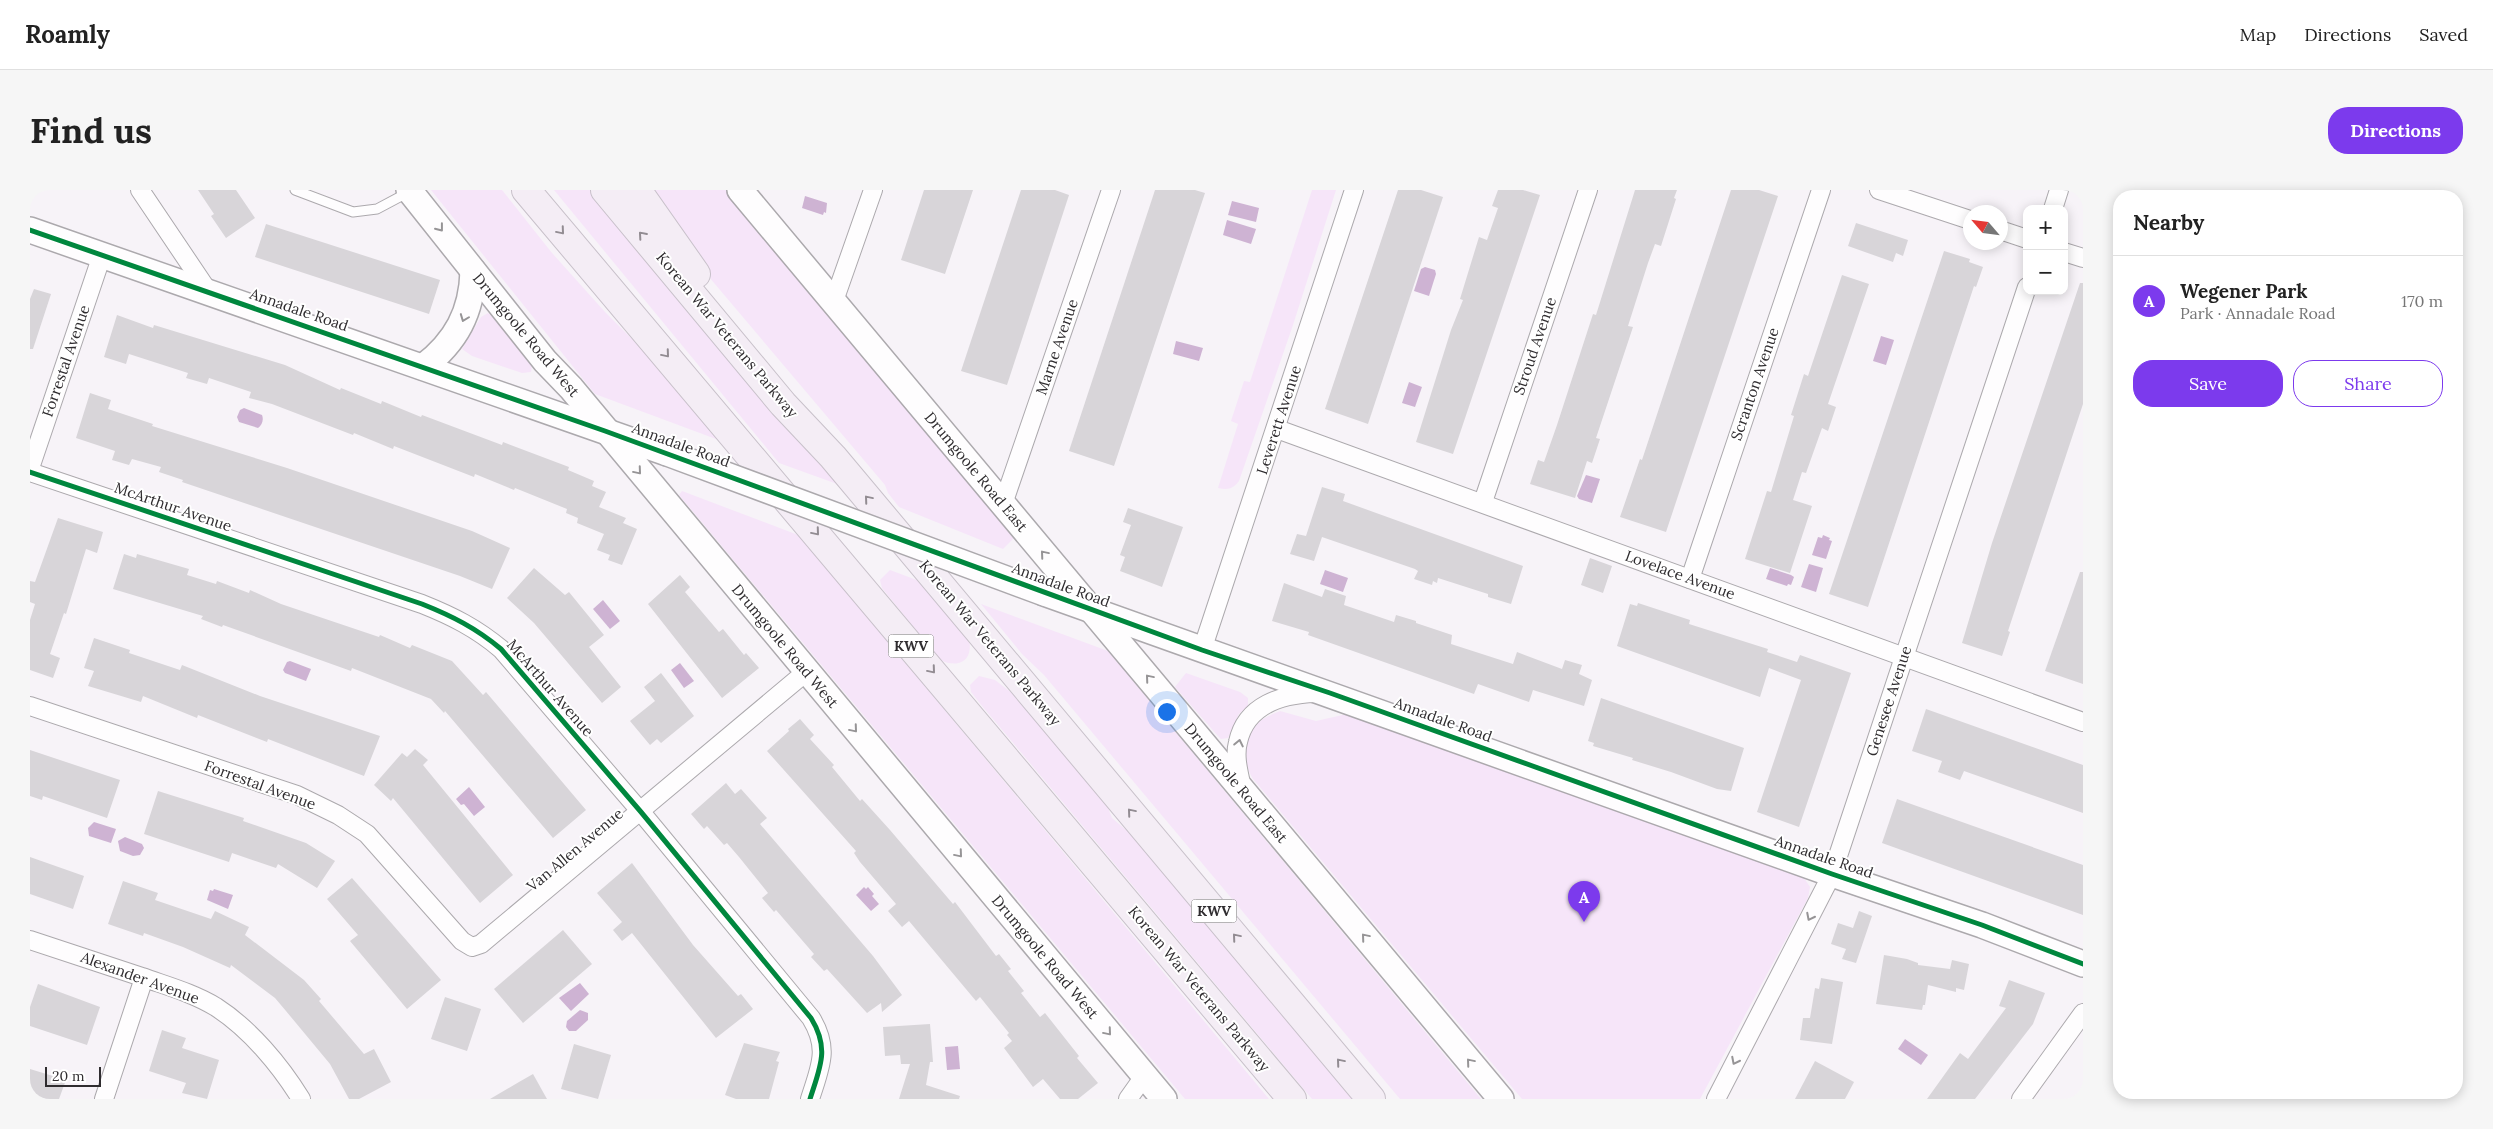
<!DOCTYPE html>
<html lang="en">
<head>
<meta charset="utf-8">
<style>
  body { margin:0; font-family:Lora,serif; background:#f6f6f6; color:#222 }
  .controls { position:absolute; right:15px; top:15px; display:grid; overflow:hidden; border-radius:10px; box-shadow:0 2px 12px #0003 }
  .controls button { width:45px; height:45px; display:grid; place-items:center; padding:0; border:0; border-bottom:1px solid #e0e0e0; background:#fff; color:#222; font:25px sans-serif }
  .compass { position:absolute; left:1933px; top:15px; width:45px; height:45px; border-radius:50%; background:#fff; box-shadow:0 2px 12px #0003; rotate:298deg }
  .scale { position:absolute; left:15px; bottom:12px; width:56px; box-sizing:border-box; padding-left:5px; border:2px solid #2f2c2f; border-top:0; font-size:14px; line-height:18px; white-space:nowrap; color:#2f2c2f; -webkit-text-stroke:4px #fff; paint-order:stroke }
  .you { position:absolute; left:1136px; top:521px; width:18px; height:18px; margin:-12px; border:4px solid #fff; border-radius:50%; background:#1a73e8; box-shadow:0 0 0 8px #1a73e833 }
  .badge { display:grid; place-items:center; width:32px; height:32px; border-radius:50%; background:#7c3aed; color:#fff; font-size:16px; font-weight:700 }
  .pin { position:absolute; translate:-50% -41px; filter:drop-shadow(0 1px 2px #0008) }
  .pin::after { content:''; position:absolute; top:26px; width:18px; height:15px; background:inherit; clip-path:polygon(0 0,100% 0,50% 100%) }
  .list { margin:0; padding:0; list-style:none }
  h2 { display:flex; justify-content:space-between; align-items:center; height:65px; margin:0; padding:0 20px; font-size:21px }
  h2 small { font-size:16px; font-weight:400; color:#767676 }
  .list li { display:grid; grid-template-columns:32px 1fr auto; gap:15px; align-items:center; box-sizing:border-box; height:90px; padding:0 20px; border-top:1px solid #e0e0e0 }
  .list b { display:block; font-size:19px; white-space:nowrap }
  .list p { margin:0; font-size:16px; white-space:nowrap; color:#767676 }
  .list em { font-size:16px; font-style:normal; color:#767676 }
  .actions { display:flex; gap:10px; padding:15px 20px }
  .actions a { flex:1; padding:11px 0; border:1px solid #7c3aed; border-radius:20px; text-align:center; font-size:18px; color:#7c3aed }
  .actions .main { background:#7c3aed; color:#fff }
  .map { position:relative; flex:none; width:2053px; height:909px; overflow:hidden; border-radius:20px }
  header { display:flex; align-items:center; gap:30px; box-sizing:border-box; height:70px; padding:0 25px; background:#fff; border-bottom:1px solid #e0e0e0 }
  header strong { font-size:24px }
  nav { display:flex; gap:28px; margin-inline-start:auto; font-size:18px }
  .intro { display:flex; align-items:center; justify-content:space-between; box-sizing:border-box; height:120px; padding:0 30px }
  h1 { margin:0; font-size:35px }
  .button { padding:12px 22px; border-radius:20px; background:#7c3aed; color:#fff; font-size:18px; font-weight:700 }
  main { display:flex; gap:30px; padding:0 30px }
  aside { flex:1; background:#fff; border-radius:20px; box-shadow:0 2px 12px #0003 }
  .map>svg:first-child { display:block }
  .green { fill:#f6e5f9 }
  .water { fill:#ceb3d3 }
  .building { fill:#d8d5d9 }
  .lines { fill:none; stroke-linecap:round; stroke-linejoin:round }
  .lane-casing { stroke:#aca9ad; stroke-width:11 }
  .street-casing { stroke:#aca9ad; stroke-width:20 }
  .secondary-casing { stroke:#aca9ad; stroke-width:28 }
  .highway-casing { stroke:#c8c1ca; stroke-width:30 }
  .lane { stroke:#fefdfe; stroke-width:9 }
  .street { stroke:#fefdfe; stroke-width:18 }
  .secondary { stroke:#fefdfe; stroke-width:25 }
  .highway { stroke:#f4edf5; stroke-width:28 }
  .secondary-bridge-casing { stroke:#aca9ad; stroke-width:28; stroke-linecap:butt }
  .secondary-bridge { stroke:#fefdfe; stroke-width:25 }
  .cycleway-casing { stroke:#fff; stroke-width:8 }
  .cycleway { stroke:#00873e; stroke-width:5 }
  .oneway { stroke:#969496 }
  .oneway2 { stroke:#928c92 }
  .labels { text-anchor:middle; stroke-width:4; stroke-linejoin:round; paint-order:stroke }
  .shield { fill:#fff; stroke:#6d6b6d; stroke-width:1 }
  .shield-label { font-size:14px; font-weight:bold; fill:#2f2c2f }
  .street-label { font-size:15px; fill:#2f2c2f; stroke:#fff }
</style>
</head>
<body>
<header>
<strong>Roamly</strong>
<nav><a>Map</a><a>Directions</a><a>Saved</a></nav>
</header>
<div class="intro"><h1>Find us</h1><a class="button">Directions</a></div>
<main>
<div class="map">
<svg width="2053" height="909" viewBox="0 0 2053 909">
  <rect width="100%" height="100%" fill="#f7f3f8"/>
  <!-- green -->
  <g class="green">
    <polygon points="401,0 472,0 522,63 575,122 648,195 694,252 565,204"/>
    <polygon points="524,0 568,0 821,299 749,273"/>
    <polygon points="617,0 696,0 985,347 973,359 869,317 858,303 855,295 679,87"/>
    <path d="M1282 0H1306L1263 135 1209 291C1203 299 1198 300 1188 298L1208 234 1201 231 1214 191 1220 192Z"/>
    <polygon points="458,123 467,130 502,175 501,182 492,183 442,166 432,159 451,127"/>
    <polygon points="652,301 776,348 787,362 787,367 1239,909 1155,909 649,305"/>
    <path d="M860 380 892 392 938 446C945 468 931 480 910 470L852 398 850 390Z"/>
    <polygon points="951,414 1078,461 1451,909 1370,909 1014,485 992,464"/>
    <polygon points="1156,483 1210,502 1218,508 1218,516 1209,524 1198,548 1191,549 1188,546 1145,497"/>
    <polygon points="949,486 965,490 986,506 1073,605 1082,628 1102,645 1330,909 1282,909 952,516 941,502 940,495"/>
    <path d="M1250 521 1286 531 1317 524 1774 688 1780 697 1778 708 1670 909H1492L1223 589C1211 570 1213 543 1233 529 1238 526 1245 523 1250 521Z"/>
  </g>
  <!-- water -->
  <g class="water">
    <polygon points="775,6 797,13 796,23 794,22 793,25 772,18"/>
    <polygon points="1202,11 1229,18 1226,32 1198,25"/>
    <polygon points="1197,30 1226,39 1221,54 1193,45"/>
    <polygon points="1395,77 1405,80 1406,84 1399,106 1384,101 1391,79"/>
    <polygon points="1851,146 1864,150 1856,175 1843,171"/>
    <polygon points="1146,151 1173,158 1169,171 1143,164"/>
    <polygon points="1379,192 1392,197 1385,217 1372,213"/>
    <path d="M214 218 232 225C234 230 232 235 228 238L209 232 207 227 210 220Z"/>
    <polygon points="1556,285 1570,289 1562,313 1549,309 1547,306"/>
    <polygon points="1793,345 1800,348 1799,350 1802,351 1796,369 1782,365 1788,347 1792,348"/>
    <polygon points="1779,374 1793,378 1786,402 1771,397"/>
    <polygon points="1740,378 1761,385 1764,387 1761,395 1758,394 1757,396 1736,389"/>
    <polygon points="1295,380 1318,388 1313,402 1290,394"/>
    <polygon points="573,410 590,431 580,439 563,419"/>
    <polygon points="260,471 281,479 276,491 255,483 253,480 257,472"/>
    <polygon points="650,473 664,491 654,498 641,480"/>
    <polygon points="439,597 455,617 444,626 434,614 431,615 426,609"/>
    <polygon points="64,632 86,639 81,653 59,646 58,638"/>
    <polygon points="95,647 112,654 114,658 110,665 103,666 90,661 88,651"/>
    <polygon points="834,697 836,699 838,697 844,704 842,706 849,714 841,721 826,705"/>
    <polygon points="184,699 203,705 198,719 177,710 180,700 183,701"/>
    <polygon points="550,793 559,804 541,821 529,808"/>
    <polygon points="550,820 558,823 558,830 546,841 539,841 536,837 537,831"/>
    <polygon points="1875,849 1898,865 1891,875 1868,859"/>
    <polygon points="928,856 930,879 917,880 915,857"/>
  </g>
  <!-- building -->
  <g class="building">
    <polygon points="168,0 206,0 225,28 196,48 181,26 184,24"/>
    <polygon points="894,0 943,0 915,84 871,70"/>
    <polygon points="991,0 1025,0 1039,5 977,195 931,181"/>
    <polygon points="1125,0 1165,0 1175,3 1084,276 1039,261"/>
    <polygon points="1368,0 1391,0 1413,7 1338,234 1295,219"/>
    <polygon points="1468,0 1493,0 1510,5 1423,264 1386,252 1421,140 1433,110 1430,109 1449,47 1457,50 1468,18 1462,16"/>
    <polygon points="1605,0 1647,0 1644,8 1646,9 1631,56 1625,54 1618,73 1598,136 1603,137 1566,248 1570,249 1562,273 1557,271 1545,308 1500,294 1508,270 1514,272 1527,235 1563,124 1566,125"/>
    <polygon points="1701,0 1729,0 1748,6 1636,342 1590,327 1610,269 1612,270"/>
    <polygon points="1826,33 1878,50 1873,66 1866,63 1863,72 1818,56"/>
    <polygon points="236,34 410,90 399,124 225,67"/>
    <polygon points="1914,61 1940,69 1939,72 1953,77 1946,97 1944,96 1838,417 1799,404"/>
    <polygon points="1812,85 1839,94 1798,214 1806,217 1798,241 1792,238 1776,283 1772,282 1763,310 1782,316 1760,383 1715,369 1737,301 1741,302 1764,226 1761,225 1774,184 1778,186"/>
    <polygon points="2050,93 2053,93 2053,214 1978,441 1980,442 1972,466 1932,453 1962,353"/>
    <polygon points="4,99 21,104 3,159 0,159 0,109"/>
    <polygon points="87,125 123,138 124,135 255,175 310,200 311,198 351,214 352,211 391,227 392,225 472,255 473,252 539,277 538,280 564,291 562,296 576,302 569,317 596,328 593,333 607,339 592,375 578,370 580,365 567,360 574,344 547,333 548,328 536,323 537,319 485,298 484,300 445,284 444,287 364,256 363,259 324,243 323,245 242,214 219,208 221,202 179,188 177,194 156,188 158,183 99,164 96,174 74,167"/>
    <polygon points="60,203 81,210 78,219 123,234 122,236 257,278 442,341 480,358 462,399 430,386 152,292 153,290 129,282 131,277 102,269 99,275 82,270 85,261 46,248"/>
    <polygon points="1292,297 1315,304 1313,311 1493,376 1481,414 1458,407 1458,404 1408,388 1407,393 1403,391 1402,395 1384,389 1388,381 1385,379 1292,347 1284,371 1260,364 1267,344 1276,346"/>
    <polygon points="1098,318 1153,337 1132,397 1090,381 1095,367 1090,365 1101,335 1093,332"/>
    <polygon points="28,328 73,342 67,363 56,359 36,424 34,423 20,464 30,468 23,488 0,480 0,430 5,414 0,412 0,391 5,392"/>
    <polygon points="94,364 106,368 107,364 159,379 157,385 186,394 187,391 219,403 220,400 251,414 349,447 350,445 380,458 382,455 422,471 453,505 456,502 556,620 523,648 415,521 414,523 401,509 322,478 321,481 193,435 192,437 171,429 173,426 83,399"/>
    <polygon points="1560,368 1582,376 1573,403 1551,395"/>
    <polygon points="504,378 535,405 539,402 574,445 559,457 591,497 572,513 504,433 477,408"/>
    <polygon points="2050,382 2053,382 2053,494 2015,481"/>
    <polygon points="650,385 660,397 655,402 689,442 693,439 714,465 716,463 729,478 692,508 618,414"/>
    <polygon points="1254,393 1292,407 1295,399 1316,406 1314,415 1364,432 1366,425 1386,431 1386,433 1422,445 1421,454 1483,474 1487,462 1532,479 1535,470 1552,475 1549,484 1562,490 1554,516 1503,500 1499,512 1448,494 1444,504 1278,445 1279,442 1242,431"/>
    <polygon points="1608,413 1660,430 1659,434 1738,459 1737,462 1767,472 1770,465 1821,483 1769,637 1727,622 1771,490 1739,478 1730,507 1587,456 1600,414 1607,416"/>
    <polygon points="64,448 100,460 99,463 150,480 152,475 230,506 350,546 334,586 238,549 237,552 168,525 167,528 113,506 111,512 58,496 64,481 54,478"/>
    <polygon points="631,483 664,526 631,553 627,549 620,555 600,531 625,511 614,497"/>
    <polygon points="1571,508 1714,558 1701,601 1687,599 1641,582 1602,570 1603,568 1563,556 1564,553 1558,551"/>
    <polygon points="1896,519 2053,575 2053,623 1934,581 1930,590 1908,582 1912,571 1882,561"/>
    <polygon points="770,529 784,545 780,549 804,575 802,577 830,611 832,609 860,640 923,714 925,712 966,766 969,764 981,779 978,781 994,801 991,803 1010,827 1015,823 1049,866 1047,868 1068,893 1048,909 1030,909 1013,889 1003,897 974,858 982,851 977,845 979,843 950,807 946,811 879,731 872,737 858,721 866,714 830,672 824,663 826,661 737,561 759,541 758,539"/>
    <polygon points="385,559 398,570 393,575 483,685 450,713 363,608 361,611 344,595 372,563 377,567"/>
    <polygon points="0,560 90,590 77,628 13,606 12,610 0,606"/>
    <polygon points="696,593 705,604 711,599 737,628 730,634 843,766 872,805 852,822 851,813 837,823 797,779 794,781 781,767 784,764 746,720 744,722 732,708 738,703 709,667 697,653 694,655 677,636 674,639 661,624"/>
    <polygon points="128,601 214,628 213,631 276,653 305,671 287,698 248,674 246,678 202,663 199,672 114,644"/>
    <polygon points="1867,609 2053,675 2053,725 1852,653"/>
    <polygon points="0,667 54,686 43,719 0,704"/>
    <polygon points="602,673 663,755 708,806 711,804 723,819 686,848 602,743 592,751 583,740 592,732 567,703"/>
    <polygon points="322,688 411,790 377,819 320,751 328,745 297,709"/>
    <polygon points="93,691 128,703 125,710 181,729 185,721 219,737 215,745 274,790 291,809 289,811 334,864 344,859 361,892 329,909 319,909 300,874 256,821 245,808 201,775 200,778 153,757 114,743 113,746 78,734"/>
    <polygon points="1829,721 1842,726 1826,773 1812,769 1816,759 1801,754 1808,733 1823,738"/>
    <polygon points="533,740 562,774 493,833 464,799"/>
    <polygon points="1854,765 1877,769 1888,773 1888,775 1920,779 1922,770 1939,774 1934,800 1926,798 1926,802 1898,795 1895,815 1893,815 1892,820 1846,814"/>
    <polygon points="1791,788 1813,792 1802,854 1770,850 1773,828 1780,828 1785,798 1789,799"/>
    <polygon points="1979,790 2015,803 2003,834 1945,909 1897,909 1930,863 1938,869 1976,818 1969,816"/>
    <polygon points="8,794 70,817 57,855 0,836 0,817"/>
    <polygon points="415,807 451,819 437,861 401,849"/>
    <polygon points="900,834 903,872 900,872 896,895 930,906 929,909 869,909 880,874 871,874 870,865 855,866 853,837"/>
    <polygon points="132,840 156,848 152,858 189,870 177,909 152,903 156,893 119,881"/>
    <polygon points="714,853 750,862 746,871 749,872 739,909 706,909 695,905"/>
    <polygon points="544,854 581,865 568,909 531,899"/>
    <polygon points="1785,871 1824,892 1815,909 1765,909"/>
    <polygon points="0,879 36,890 29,909 0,909"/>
    <polygon points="503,884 517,909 460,909 489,892"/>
  </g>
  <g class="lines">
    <!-- lane casing -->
    <g class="lane-casing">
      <polyline id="lane" points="265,0 323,22 347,19 379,2"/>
    </g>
    <!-- street casing -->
    <g class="street-casing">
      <g id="street">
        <polyline points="110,0 178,101"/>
        <polyline points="1849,0 1940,30"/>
        <polyline points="2023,19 2029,0"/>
        <polyline points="1970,40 1997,49"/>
        <polyline points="2034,62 2053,68"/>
        <polyline points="804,111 843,0"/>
        <polyline points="1247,239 2053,532"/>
        <polyline points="0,278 72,65"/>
        <path d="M0 282 392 414C422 426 446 438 471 459L611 622 781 828C800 859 790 877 780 909"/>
        <polyline points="1453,312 1558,0"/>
        <polyline points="973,314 1081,0"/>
        <polyline points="1660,389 1791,0"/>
        <polyline points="1172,460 1324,0"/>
        <polyline points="0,516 267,605 308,625 337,644 432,751 442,757 451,754 776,482"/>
        <path d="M1212 598C1209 583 1204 567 1208 552 1216 515 1252 504 1286 503"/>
        <path d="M0 750C37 762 75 775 112 787 137 796 163 803 186 817 220 839 250 875 271 909"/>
        <polyline points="74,909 114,788"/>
        <polyline points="1098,909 1115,885"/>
        <polyline points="1686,909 1802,684 1997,97"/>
        <polyline points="1991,909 2053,823"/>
      </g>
    </g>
    <!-- secondary casing -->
    <g class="secondary-casing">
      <g id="secondary">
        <polyline points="379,0 515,171 541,198 1134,909"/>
        <polyline points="710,0 1471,909"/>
        <polyline points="0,40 637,263"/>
        <path d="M393 177C426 152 442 122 443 81"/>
        <polyline points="1014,403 1802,684 1952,735 2053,774"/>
      </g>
    </g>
    <!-- highway casing -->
    <g class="highway-casing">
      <g id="highway">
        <polyline points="496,0 1262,909"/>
        <polyline points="575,0 753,214 803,267 1341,909"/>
        <polyline points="607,0 666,84"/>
      </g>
    </g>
    <!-- lane -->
    <use href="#lane" class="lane"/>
    <!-- street -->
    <use href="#street" class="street"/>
    <!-- secondary -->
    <use href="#secondary" class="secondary"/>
    <!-- highway -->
    <use href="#highway" class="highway"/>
    <!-- secondary-bridge casing -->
    <g class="secondary-bridge-casing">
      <polyline id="secondary-bridge" points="637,263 1014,403"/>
    </g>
    <!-- secondary-bridge -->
    <use href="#secondary-bridge" class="secondary-bridge"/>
    <!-- cycleway casing -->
    <g class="cycleway-casing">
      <g id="cycleway">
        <polyline points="0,40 575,241 1172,460 1300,503 1802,684 1952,735 2053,774"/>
        <path d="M0 282 392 414C422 426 446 438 471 459L611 622 781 828C800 859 790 877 780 909"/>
      </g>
    </g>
    <!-- cycleway -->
    <use href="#cycleway" class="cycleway"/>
  </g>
  <!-- one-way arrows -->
  <defs><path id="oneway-chevron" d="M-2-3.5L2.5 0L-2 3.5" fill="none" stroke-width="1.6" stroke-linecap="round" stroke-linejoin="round" transform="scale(1.25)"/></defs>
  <g class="oneway">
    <use href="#oneway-chevron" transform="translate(410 38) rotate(52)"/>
    <use href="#oneway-chevron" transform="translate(434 128) rotate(111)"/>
    <use href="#oneway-chevron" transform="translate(608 281) rotate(50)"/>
    <use href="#oneway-chevron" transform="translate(1014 364) rotate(-130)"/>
    <use href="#oneway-chevron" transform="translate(1119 488) rotate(-130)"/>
    <use href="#oneway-chevron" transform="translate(824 539) rotate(50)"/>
    <use href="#oneway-chevron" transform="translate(1209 553) rotate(-78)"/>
    <use href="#oneway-chevron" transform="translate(929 664) rotate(50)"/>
    <use href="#oneway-chevron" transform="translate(1780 727) rotate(117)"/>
    <use href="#oneway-chevron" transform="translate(1335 747) rotate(-130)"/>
    <use href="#oneway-chevron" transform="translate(1078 842) rotate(50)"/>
    <use href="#oneway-chevron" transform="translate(1705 871) rotate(117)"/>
    <use href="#oneway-chevron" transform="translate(1440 872) rotate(-130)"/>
  </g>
  <g class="oneway2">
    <use href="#oneway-chevron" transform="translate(531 41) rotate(50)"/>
    <use href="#oneway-chevron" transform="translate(612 45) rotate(-131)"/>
    <use href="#oneway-chevron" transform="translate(636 164) rotate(50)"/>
    <use href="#oneway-chevron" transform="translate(838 309) rotate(-130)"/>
    <use href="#oneway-chevron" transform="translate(786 342) rotate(50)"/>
    <use href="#oneway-chevron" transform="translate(902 480) rotate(50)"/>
    <use href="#oneway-chevron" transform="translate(1101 622) rotate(-130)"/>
    <use href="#oneway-chevron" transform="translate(1206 747) rotate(-130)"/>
    <use href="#oneway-chevron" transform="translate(1310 872) rotate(-130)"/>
  </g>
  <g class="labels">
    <!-- shield labels -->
    <g class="shield">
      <rect x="858.5" y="444.5" width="45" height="23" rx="4"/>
      <rect x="1161.5" y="709.5" width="45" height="23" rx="4"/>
    </g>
    <g class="shield-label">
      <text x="881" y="461">KWV</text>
      <text x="1184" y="726">KWV</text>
    </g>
    <!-- street labels -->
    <g class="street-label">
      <text transform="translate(269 120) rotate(19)" y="5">Annadale Road</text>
      <text transform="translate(496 145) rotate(50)" y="5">Drumgoole Road West</text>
      <text transform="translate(697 145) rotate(50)" y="5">Korean War Veterans Parkway</text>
      <text transform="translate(1505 156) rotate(-71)" y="5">Stroud Avenue</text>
      <text transform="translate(1027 157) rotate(-71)" y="5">Marne Avenue</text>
      <text transform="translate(36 171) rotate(-71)" y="5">Forrestal Avenue</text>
      <text transform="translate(1725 194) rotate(-71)" y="5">Scranton Avenue</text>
      <text transform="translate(1249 230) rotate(-72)" y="5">Leverett Avenue</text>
      <text transform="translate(651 255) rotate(20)" y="5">Annadale Road</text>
      <text transform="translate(946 282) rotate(50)" y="5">Drumgoole Road East</text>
      <text transform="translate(143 317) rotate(19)" y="5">McArthur Avenue</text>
      <text transform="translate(1650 385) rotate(20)" y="5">Lovelace Avenue</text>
      <text transform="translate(1031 395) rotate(20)" y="5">Annadale Road</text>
      <text transform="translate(960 453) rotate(50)" y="5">Korean War Veterans Parkway</text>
      <text transform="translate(755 456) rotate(50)" y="5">Drumgoole Road West</text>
      <text transform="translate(520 498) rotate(49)" y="5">McArthur Avenue</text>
      <text transform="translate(1859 511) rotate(-72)" y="5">Genesee Avenue</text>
      <text transform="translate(1413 530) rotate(20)" y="5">Annadale Road</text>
      <text transform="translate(1206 593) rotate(50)" y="5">Drumgoole Road East</text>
      <text transform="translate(230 595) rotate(20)" y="5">Forrestal Avenue</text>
      <text transform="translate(545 660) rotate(-40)" y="5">Van Allen Avenue</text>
      <text transform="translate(1794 667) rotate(19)" y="5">Annadale Road</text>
      <text transform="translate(1015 767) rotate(50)" y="5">Drumgoole Road West</text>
      <text transform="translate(110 788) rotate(20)" y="5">Alexander Avenue</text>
      <text transform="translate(1169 799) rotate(50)" y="5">Korean War Veterans Parkway</text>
    </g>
  </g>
</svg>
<div class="controls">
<button>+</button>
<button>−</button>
</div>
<svg class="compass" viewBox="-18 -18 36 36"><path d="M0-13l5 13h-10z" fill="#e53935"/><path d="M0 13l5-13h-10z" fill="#767676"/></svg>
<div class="scale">20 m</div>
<div class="you"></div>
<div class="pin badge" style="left:1554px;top:732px">A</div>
</div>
<aside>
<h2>Nearby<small></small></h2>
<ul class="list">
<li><span class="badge">A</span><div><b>Wegener Park</b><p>Park · Annadale Road</p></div><em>170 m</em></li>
</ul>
<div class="actions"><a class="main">Save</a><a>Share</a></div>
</aside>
</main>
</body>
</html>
